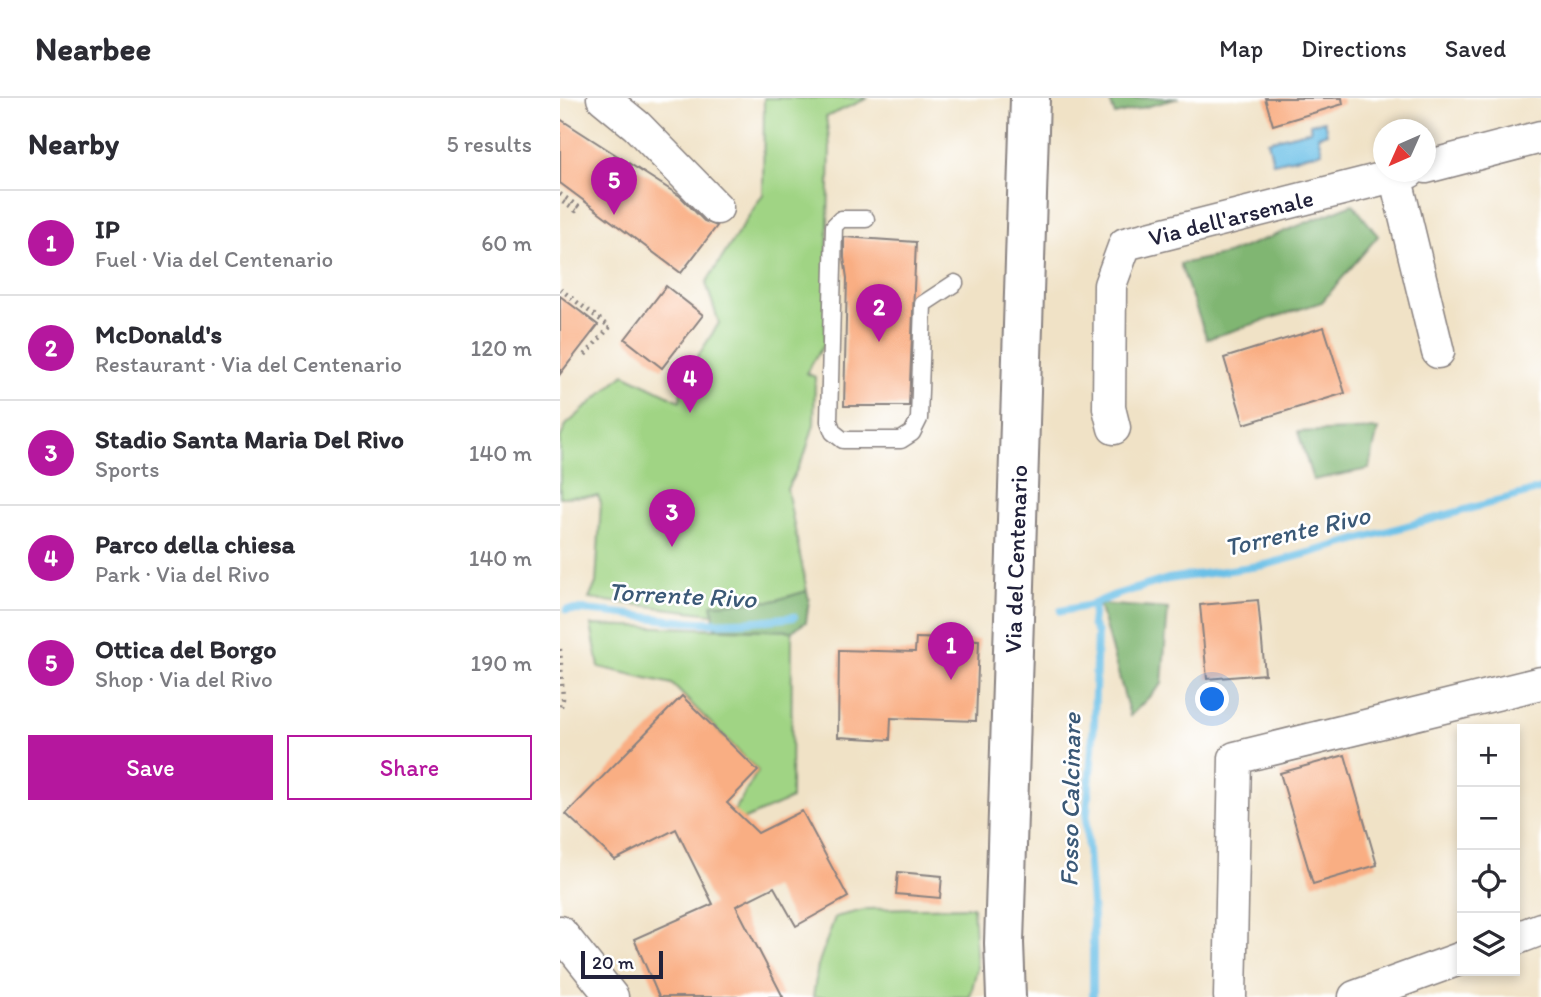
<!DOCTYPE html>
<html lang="en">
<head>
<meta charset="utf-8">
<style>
  body { margin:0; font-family:Itim,sans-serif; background:#f7f7f7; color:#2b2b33 }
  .controls { position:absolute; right:21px; bottom:21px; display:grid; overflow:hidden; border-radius:0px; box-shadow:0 4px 10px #0003 }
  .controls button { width:63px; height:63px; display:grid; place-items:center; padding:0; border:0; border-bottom:2px solid #e1e1e2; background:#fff; color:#2b2b33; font:35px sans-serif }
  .compass { position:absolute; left:813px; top:21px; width:63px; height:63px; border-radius:50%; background:#fff; box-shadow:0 4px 10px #0003; rotate:225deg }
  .scale { position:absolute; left:21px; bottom:18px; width:82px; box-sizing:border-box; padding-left:7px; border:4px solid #22223b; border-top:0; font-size:19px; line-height:24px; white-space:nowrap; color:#22223b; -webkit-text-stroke:5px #fff; paint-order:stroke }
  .you { position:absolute; left:653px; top:602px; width:24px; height:24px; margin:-18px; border:5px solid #fff; border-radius:50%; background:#1a73e8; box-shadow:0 0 0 10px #1a73e833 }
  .badge { display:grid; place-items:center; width:46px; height:46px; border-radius:50%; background:#b5179e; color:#fff; font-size:23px; font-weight:700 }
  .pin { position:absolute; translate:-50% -58px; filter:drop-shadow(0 2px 4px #0008) }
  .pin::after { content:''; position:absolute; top:37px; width:24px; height:21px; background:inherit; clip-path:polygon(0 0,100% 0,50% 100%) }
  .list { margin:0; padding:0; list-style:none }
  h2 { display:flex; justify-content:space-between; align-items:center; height:91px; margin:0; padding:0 28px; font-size:30px }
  h2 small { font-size:23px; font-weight:400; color:#7c7c81 }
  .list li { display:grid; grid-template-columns:46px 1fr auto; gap:21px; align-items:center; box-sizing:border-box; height:105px; padding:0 28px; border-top:2px solid #e1e1e2 }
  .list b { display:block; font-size:26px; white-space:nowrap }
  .list p { margin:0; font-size:23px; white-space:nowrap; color:#7c7c81 }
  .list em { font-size:23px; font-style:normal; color:#7c7c81 }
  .actions { display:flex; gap:14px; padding:21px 28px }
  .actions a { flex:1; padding:16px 0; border:2px solid #b5179e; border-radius:0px; text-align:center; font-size:24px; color:#b5179e }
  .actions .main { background:#b5179e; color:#fff }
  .icon { flex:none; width:38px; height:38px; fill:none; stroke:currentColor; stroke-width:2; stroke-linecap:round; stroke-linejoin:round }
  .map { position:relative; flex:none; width:981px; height:899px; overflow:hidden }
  header { display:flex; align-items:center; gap:42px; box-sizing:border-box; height:98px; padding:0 35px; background:#fff; border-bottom:2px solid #e1e1e2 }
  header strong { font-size:33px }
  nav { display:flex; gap:38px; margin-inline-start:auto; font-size:24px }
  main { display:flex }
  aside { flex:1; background:#fff }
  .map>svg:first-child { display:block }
  .green { fill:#a0d484; stroke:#617b60; stroke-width:2 }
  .forest { fill:#80b672; stroke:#516c56; stroke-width:2 }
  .water { fill:#6ac0e7; stroke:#467191; stroke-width:2 }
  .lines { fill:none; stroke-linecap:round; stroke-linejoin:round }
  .stream { stroke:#6ac0e7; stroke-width:8 }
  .building { fill:#f9ae83 }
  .service-casing { stroke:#898280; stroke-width:19 }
  .minor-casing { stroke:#898280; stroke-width:35 }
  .tertiary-casing { stroke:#898280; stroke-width:42 }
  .path { stroke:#898280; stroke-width:4.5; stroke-dasharray:2 5; stroke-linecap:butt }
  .service { stroke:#fff; stroke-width:16 }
  .minor { stroke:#fff; stroke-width:32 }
  .tertiary { stroke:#fff; stroke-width:38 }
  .labels { text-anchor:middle; stroke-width:5; stroke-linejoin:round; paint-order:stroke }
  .street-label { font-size:24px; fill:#22223b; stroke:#fff }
  .water-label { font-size:26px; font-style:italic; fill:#3b5977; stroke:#fff }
</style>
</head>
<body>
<header>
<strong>Nearbee</strong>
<nav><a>Map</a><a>Directions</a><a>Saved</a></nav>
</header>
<main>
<aside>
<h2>Nearby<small>5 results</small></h2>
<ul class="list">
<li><span class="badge">1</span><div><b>IP</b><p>Fuel · Via del Centenario</p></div><em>60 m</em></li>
<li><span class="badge">2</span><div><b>McDonald's</b><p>Restaurant · Via del Centenario</p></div><em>120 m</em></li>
<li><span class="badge">3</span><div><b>Stadio Santa Maria Del Rivo</b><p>Sports</p></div><em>140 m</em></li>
<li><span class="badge">4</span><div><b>Parco della chiesa</b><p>Park · Via del Rivo</p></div><em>140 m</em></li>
<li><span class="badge">5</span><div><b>Ottica del Borgo</b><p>Shop · Via del Rivo</p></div><em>190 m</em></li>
</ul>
<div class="actions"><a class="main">Save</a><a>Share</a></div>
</aside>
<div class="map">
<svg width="981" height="899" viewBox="0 0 981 899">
  <rect width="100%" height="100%" fill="#fff"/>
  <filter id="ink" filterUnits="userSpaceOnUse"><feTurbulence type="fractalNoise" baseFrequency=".0143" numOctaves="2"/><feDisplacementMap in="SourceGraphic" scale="14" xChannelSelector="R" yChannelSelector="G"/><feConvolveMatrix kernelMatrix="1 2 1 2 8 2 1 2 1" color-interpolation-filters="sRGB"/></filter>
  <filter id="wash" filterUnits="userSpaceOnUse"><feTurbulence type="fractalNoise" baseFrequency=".00686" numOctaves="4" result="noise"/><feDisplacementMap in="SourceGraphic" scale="28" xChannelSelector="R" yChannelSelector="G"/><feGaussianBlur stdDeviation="1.57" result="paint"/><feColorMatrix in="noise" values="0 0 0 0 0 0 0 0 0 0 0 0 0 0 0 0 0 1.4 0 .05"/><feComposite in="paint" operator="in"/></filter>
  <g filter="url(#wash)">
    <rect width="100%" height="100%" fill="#f0e2c6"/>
    <!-- green -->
    <g class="green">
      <polygon points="204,0 308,0 266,19 270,48 265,245 246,275 255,279 254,326 245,356 227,391 247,493 213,503 153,506 153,516 29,501 36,485 41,405 38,398 0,399 0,341 6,327 64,276 120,303 122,283 159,225 146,185 203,96"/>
      <polygon points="31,527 232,533 231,701 164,730 198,673 112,586 39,569"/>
      <polygon points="413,809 417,871 410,899 253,899 258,867 275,819 308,811"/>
    </g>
    <!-- forest -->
    <g class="forest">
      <polygon points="549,0 619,0 555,17"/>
      <polygon points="793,106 818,138 762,204 647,241 620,166 667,156"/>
      <polygon points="818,331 809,371 753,382 738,334"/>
      <polygon points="247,493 249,502 246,524 232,533 155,530 152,506 213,503"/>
      <polygon points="539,506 608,511 602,586 570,618"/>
    </g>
    <!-- water -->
    <polygon class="water" points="764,23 767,35 758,38 762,54 713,65 708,43 751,32 750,26"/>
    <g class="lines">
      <!-- stream -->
      <g class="stream">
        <polyline points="531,507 534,510 532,526 537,535 534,624 526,726 533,820 533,899"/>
        <path d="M7 512C45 511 82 520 120 523 162 526 193 524 234 519"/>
        <polyline points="501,513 531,507 555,497 608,481 705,467 981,391"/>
      </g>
    </g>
    <g id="blocks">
      <!-- building -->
      <g class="building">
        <polygon points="705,0 782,0 783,6 713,27"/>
        <polygon points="0,21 120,98 144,123 157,128 121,175 0,85"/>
        <polygon points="284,139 356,144 349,308 284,308 287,180 284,160"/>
        <polygon points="106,188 143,217 102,270 65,241"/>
        <polygon points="0,198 38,227 0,276"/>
        <polygon points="764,229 785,295 684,326 664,260"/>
        <polygon points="698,502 705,576 647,581 640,507"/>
        <polygon points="356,540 419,542 416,623 331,620 330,642 278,639 279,552 355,554"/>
        <polygon points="122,598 198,673 167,705 198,735 242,713 288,799 236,828 214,789 176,808 223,899 99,899 74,841 153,806 116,731 55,762 6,716"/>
        <polygon points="785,657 817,767 753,786 720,675"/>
        <polygon points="338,774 382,778 380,800 336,796"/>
      </g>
    </g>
  </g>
  <g filter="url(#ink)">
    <use href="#blocks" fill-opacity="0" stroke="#898280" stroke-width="2"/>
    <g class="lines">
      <!-- service casing -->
      <g class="service-casing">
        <polyline id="service" points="306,121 281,121 274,128 269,323 273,334 283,342 341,342 352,335 359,321 363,206 395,185"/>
      </g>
      <!-- minor casing -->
      <g class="minor-casing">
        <g id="minor">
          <polyline points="43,0 77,28 157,110"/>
          <polyline points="866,69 981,39"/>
          <polyline points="835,77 878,254"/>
          <polyline points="554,330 549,310 550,187 565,146 849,74"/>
          <polyline points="0,834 52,899"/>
          <polyline points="955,841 981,831"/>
          <polyline points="670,899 675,660 981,585"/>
          <polyline points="795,899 902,860"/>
        </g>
      </g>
      <!-- tertiary casing -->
      <g class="tertiary-casing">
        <polyline id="tertiary" points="446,899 444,845 470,0"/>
      </g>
      <!-- path -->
      <g class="path">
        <polyline points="0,96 19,109 16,113 0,102"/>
        <polyline points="0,191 50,229 25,257"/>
        <polyline points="0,551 3,601 0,612"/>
      </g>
      <!-- service -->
      <use href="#service" class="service"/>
      <!-- minor -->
      <use href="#minor" class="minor"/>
      <!-- tertiary -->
      <use href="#tertiary" class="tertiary"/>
    </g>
  </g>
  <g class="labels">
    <!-- street labels -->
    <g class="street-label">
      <text transform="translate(671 120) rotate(-14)" y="8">Via dell'arsenale</text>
      <text transform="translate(456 461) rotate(-88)" y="8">Via del Centenario</text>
    </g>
    <!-- water labels -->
    <g class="water-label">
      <text transform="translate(737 433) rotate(-13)" y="9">Torrente Rivo</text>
      <text transform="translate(122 497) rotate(3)" y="9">Torrente Rivo</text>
      <text transform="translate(510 702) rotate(-89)" y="9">Fosso Calcinare</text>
    </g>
  </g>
</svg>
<div class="controls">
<button>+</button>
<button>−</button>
<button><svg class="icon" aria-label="locate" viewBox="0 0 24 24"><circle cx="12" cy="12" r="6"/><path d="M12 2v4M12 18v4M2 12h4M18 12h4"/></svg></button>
<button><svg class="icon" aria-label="layers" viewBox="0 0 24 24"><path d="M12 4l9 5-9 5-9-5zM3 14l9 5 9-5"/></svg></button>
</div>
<svg class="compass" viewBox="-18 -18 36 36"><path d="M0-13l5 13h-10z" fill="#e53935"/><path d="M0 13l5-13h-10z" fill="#7c7c81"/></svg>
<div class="scale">20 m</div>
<div class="you"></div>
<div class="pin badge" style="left:391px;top:582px">1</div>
<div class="pin badge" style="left:319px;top:244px">2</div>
<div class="pin badge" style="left:112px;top:449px">3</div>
<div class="pin badge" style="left:130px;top:315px">4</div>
<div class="pin badge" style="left:54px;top:117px">5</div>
</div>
</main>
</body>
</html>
